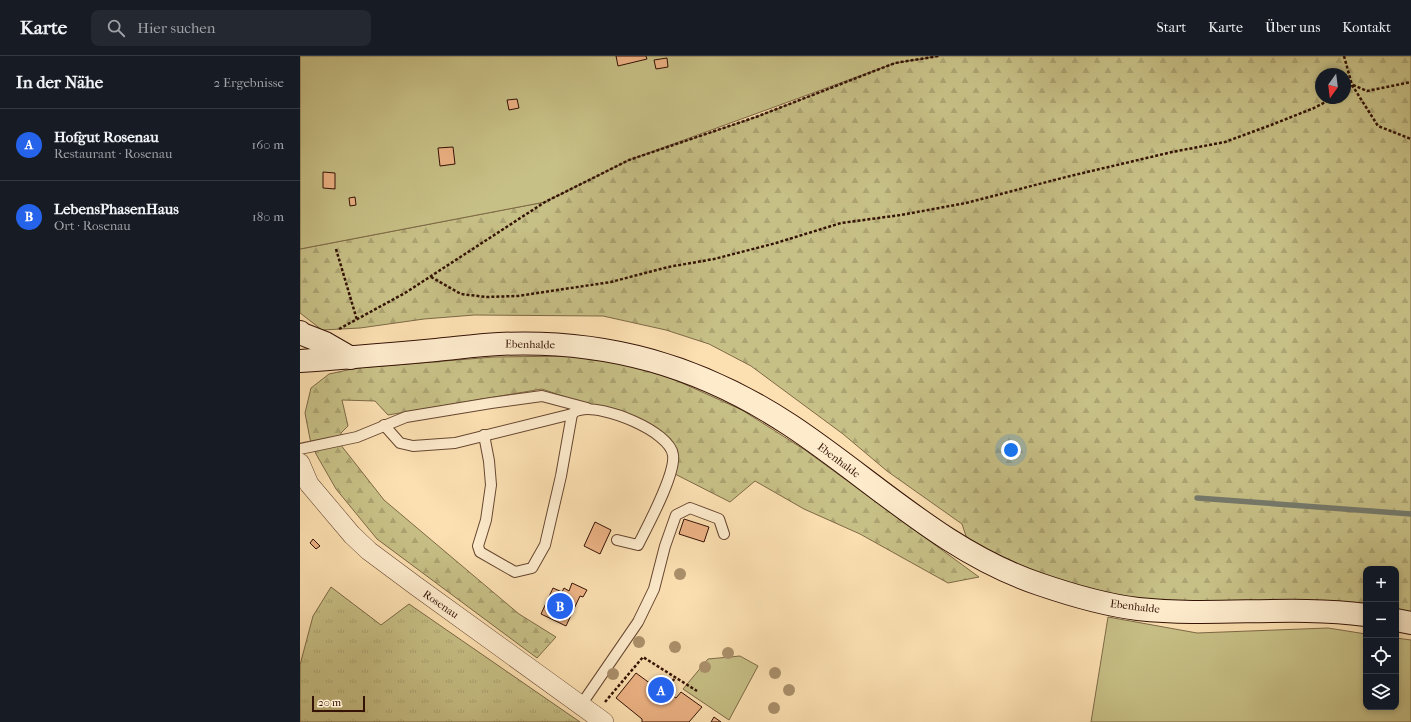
<!DOCTYPE html>
<html lang="de">
<head>
<meta charset="utf-8">
<style>
  body { margin:0; font-family:"IM FELL French Canon",serif; background:#242831; color:#f1f3f6 }
  .controls { position:absolute; right:12px; bottom:12px; display:grid; overflow:hidden; border-radius:8px; box-shadow:0 2px 6px #0003 }
  .controls button { width:36px; height:36px; display:grid; place-items:center; padding:0; border:0; border-bottom:1px solid #363941; background:#171b24; color:#f1f3f6; font:20px sans-serif }
  .compass { position:absolute; left:1015px; top:12px; width:36px; height:36px; border-radius:50%; background:#171b24; box-shadow:0 2px 6px #0003; rotate:194deg }
  .scale { position:absolute; left:12px; bottom:10px; width:53px; box-sizing:border-box; padding-left:4px; border:2px solid #341205; border-top:0; font-size:11px; line-height:14px; white-space:nowrap; color:#341205; -webkit-text-stroke:3px #fdebcc; paint-order:stroke }
  .you { position:absolute; left:711px; top:394px; width:14px; height:14px; margin:-10px; border:3px solid #fff; border-radius:50%; background:#1a73e8; box-shadow:0 0 0 6px #1a73e833 }
  .badge { display:grid; place-items:center; width:26px; height:26px; border-radius:50%; background:#2563eb; color:#fff; font-size:13px; font-weight:700 }
  .pin { position:absolute; translate:-50% -50%; border:2px solid #fff; box-shadow:0 1px 4px #0006 }
  .list { margin:0; padding:0; list-style:none }
  h2 { display:flex; justify-content:space-between; align-items:center; height:52px; margin:0; padding:0 16px; font-size:17px }
  h2 small { font-size:13px; font-weight:400; color:#9ea1a6 }
  .list li { display:grid; grid-template-columns:26px 1fr auto; gap:12px; align-items:center; box-sizing:border-box; height:72px; padding:0 16px; border-top:1px solid #363941 }
  .list b { display:block; font-size:15px; white-space:nowrap }
  .list p { margin:0; font-size:13px; white-space:nowrap; color:#9ea1a6 }
  .list em { font-size:13px; font-style:normal; color:#9ea1a6 }
  .icon { flex:none; width:22px; height:22px; fill:none; stroke:currentColor; stroke-width:2; stroke-linecap:round; stroke-linejoin:round }
  .map { position:relative; flex:none; width:1111px; height:666px; overflow:hidden }
  header { display:flex; align-items:center; gap:24px; box-sizing:border-box; height:56px; padding:0 20px; background:#171b24; border-bottom:1px solid #363941 }
  header strong { font-size:19px }
  nav { display:flex; gap:22px; margin-inline-start:auto; font-size:14px }
  .search { width:280px; height:36px; background:#242831; display:flex; align-items:center; gap:10px; box-sizing:border-box; padding:0 14px; border-radius:8px; color:#9ea1a6; font-size:15px }
  main { display:flex }
  aside { flex:1; background:#171b24 }
  .map>svg:first-child { display:block }
  .grass { fill:url(#grass-tufts); stroke:#7e6946 }
  .forest { fill:url(#forest-firs); stroke:#7e6946; fill-rule:evenodd }
  .green { fill:#c7c086; stroke:#7e6946 }
  .lines { fill:none; stroke-linecap:round; stroke-linejoin:round }
  .stream { stroke:#74796b; stroke-width:5.5 }
  .building { fill:#edb385; stroke:#341205 }
  .lane-casing { stroke:#664630; stroke-width:12 }
  .street-casing { stroke:#664630; stroke-width:20 }
  .secondary-casing { stroke:#341205; stroke-width:24 }
  .path { stroke:#341205; stroke-width:2.5; stroke-dasharray:3 2; stroke-linecap:butt }
  .lane { stroke:#fdebcc; stroke-width:10 }
  .street { stroke:#fdebcc; stroke-width:19 }
  .secondary { stroke:#fdebcc; stroke-width:22 }
  .tree { fill:#aa906b }
  .labels { text-anchor:middle; stroke-width:3; stroke-linejoin:round; paint-order:stroke }
  .street-label { font-size:11px; fill:#341205; stroke:#fdebcc }
</style>
</head>
<body>
<header>
<strong>Karte</strong>
<div class="search"><svg class="icon" aria-label="search" viewBox="0 0 24 24"><circle cx="10" cy="10" r="6"/><path d="M15 15l6 6"/></svg>Hier suchen</div>
<nav><a>Start</a><a>Karte</a><a>Über uns</a><a>Kontakt</a></nav>
</header>
<main>
<aside>
<h2>In der Nähe<small>2 Ergebnisse</small></h2>
<ul class="list">
<li><span class="badge">A</span><div><b>Hofgut Rosenau</b><p>Restaurant · Rosenau</p></div><em>160 m</em></li>
<li><span class="badge">B</span><div><b>LebensPhasenHaus</b><p>Ort · Rosenau</p></div><em>180 m</em></li>
</ul>
</aside>
<div class="map">
<svg width="1111" height="666" viewBox="0 0 1111 666">
  <defs>
    <pattern id="grass-tufts" width="24" height="20" patternUnits="userSpaceOnUse"><rect width="24" height="20" fill="#c7c086"/><path d="M3 7l-1-3M5 7V3M7 7l1-3M15 17l-1-3M17 17v-4M19 17l1-3" fill="none" stroke="#aca472"/></pattern>
    <pattern id="forest-firs" width="22" height="20" patternUnits="userSpaceOnUse"><rect width="22" height="20" fill="#c7c086"/><path d="M5 1l3.5 6h-7zM16 11l3.5 6h-7z" fill="#aca472"/></pattern>
  </defs>
  <rect width="100%" height="100%" fill="#fce0b1"/>
  <filter id="stains"><feTurbulence type="fractalNoise" baseFrequency=".005" numOctaves="4"/><feColorMatrix values="0 0 0 0 .2 0 0 0 0 .09 0 0 0 0 .02 0 0 0 .5 -.17"/></filter>
  <radialGradient id="worn" r=".72"><stop offset=".6" stop-color="#630" stop-opacity="0"/><stop offset="1" stop-color="#630" stop-opacity=".3"/></radialGradient>
  <!-- grass -->
  <polygon class="grass" points="31,531 81,569 109,548 280,666 0,666 0,609 13,560"/>
  <!-- forest -->
  <g class="forest">
    <path d="M639 0H1111V567L1096 564V513H1066V559L852 554 672 498 662 468 587 415 543 378 451 310 409 288 366 274 303 260 174 259 124 263 60 272 22 274 0 257V193L245 146 329 104 456 61 595 7ZM1021 18H1045V42H1021Z"/>
    <polygon points="271,300 322,306 371,322 442,354 505,394 679,521 648,527 560,478 504,453 455,425 430,446 371,416 370,391 324,361 242,333 88,359 75,345 42,344 48,370 41,377 40,388 84,444 219,558 256,581 237,602 77,483 36,433 16,398 10,383 5,357 11,332 29,318 57,312 194,301"/>
  </g>
  <!-- green -->
  <g class="green">
    <polygon points="0,0 639,0 595,7 329,104 245,146 0,193"/>
    <polygon points="808,561 897,577 1028,572 1066,578 1066,651 1096,651 1096,582 1111,584 1111,666 791,666"/>
    <polygon points="440,600 458,610 429,664 383,633 408,603"/>
  </g>
  <g class="lines">
    <!-- stream -->
    <polyline class="stream" points="897,442 1111,458"/>
  </g>
  <!-- building -->
  <g class="building">
    <polygon points="316,0 346,0 347,3 318,10"/>
    <polygon points="367,2 368,11 356,13 354,4"/>
    <polygon points="217,43 219,52 209,54 207,44"/>
    <polygon points="153,91 155,108 140,110 138,92"/>
    <polygon points="23,116 35,117 35,133 23,132"/>
    <polygon points="55,141 56,149 50,150 49,142"/>
    <polygon points="384,463 409,471 404,486 379,478"/>
    <polygon points="295,466 311,474 300,498 284,490"/>
    <polygon points="13,483 20,490 16,493 10,487"/>
    <polygon points="272,527 287,534 283,541 280,540 266,570 241,558 253,532 262,536 264,532 269,535"/>
    <polygon points="336,617 366,639 367,636 376,642 381,636 402,651 389,666 342,666 342,663 316,642"/>
    <polygon points="414,661 421,666 411,666"/>
  </g>
  <g class="lines">
    <!-- lane casing -->
    <g class="lane-casing">
      <g id="lane">
        <path d="M84 369 100 387 113 390 155 387 272 358C274 356 277 354 280 354 302 348 370 375 373 399 376 418 347 471 338 489L317 484"/>
        <polyline points="184,379 189,405 191,429 186,464 178,490 180,496 215,516 232,512 245,489 261,420 272,358"/>
        <polyline points="0,393 57,381 106,361 191,347 242,340 287,352"/>
        <polyline points="281,649 338,566 354,533 365,490 376,459 390,452 419,463 424,478"/>
      </g>
    </g>
    <!-- street casing -->
    <g class="street-casing">
      <polyline id="street" points="0,407 9,428 52,479 69,495 116,530 304,666"/>
    </g>
    <!-- secondary casing -->
    <g class="secondary-casing">
      <g id="secondary">
        <polyline points="0,276 2,278 25,287 51,302"/>
        <path d="M0 305C46 302 91 298 136 294 157 292 178 289 199 288 307 283 400 310 490 369 572 423 644 496 739 528 771 539 805 549 838 553 914 561 991 549 1066 559"/>
        <polyline points="1096,564 1111,567"/>
      </g>
    </g>
    <!-- path -->
    <g class="path">
      <polyline points="1044,0 1052,29 1078,70 1111,83"/>
      <polyline points="1053,29 1067,35 1111,26"/>
      <polyline points="1045,35 1052,29"/>
      <polyline points="36,193 57,264"/>
      <polyline points="131,221 161,238 186,241 218,240 311,226 368,211 414,203 476,187 541,167 601,159 666,147 766,121 872,96 925,86 971,69 1014,52 1033,42"/>
      <polyline points="39,273 105,237 245,146 329,104 456,61 595,7 639,0"/>
      <polyline points="363,637 375,622"/>
      <polyline points="305,646 343,601 397,635"/>
    </g>
    <!-- lane -->
    <use href="#lane" class="lane"/>
    <!-- street -->
    <use href="#street" class="street"/>
    <!-- secondary -->
    <use href="#secondary" class="secondary"/>
  </g>
  <!-- trees -->
  <g class="tree">
    <circle cx="380" cy="518" r="6"/>
    <circle cx="339" cy="586" r="6"/>
    <circle cx="375" cy="591" r="6"/>
    <circle cx="428" cy="597" r="6"/>
    <circle cx="405" cy="611" r="6"/>
    <circle cx="475" cy="617" r="6"/>
    <circle cx="313" cy="618" r="6"/>
    <circle cx="489" cy="634" r="6"/>
    <circle cx="474" cy="652" r="6"/>
  </g>
  <g class="labels">
    <!-- street labels -->
    <g class="street-label">
      <text transform="translate(230 288) rotate(1)" y="4">Ebenhalde</text>
      <text transform="translate(539 404) rotate(37)" y="4">Ebenhalde</text>
      <text transform="translate(141 548) rotate(35)" y="4">Rosenau</text>
      <text transform="translate(835 550) rotate(7)" y="4">Ebenhalde</text>
    </g>
  </g>
  <rect width="100%" height="100%" filter="url(#stains)"/>
  <rect width="100%" height="100%" fill="url(#worn)"/>
</svg>
<div class="controls">
<button>+</button>
<button>−</button>
<button><svg class="icon" aria-label="locate" viewBox="0 0 24 24"><circle cx="12" cy="12" r="6"/><path d="M12 2v4M12 18v4M2 12h4M18 12h4"/></svg></button>
<button><svg class="icon" aria-label="layers" viewBox="0 0 24 24"><path d="M12 4l9 5-9 5-9-5zM3 14l9 5 9-5"/></svg></button>
</div>
<svg class="compass" viewBox="-18 -18 36 36"><path d="M0-13l5 13h-10z" fill="#e53935"/><path d="M0 13l5-13h-10z" fill="#9ea1a6"/></svg>
<div class="scale">20 m</div>
<div class="you"></div>
<div class="pin badge" style="left:361px;top:634px">A</div>
<div class="pin badge" style="left:260px;top:550px">B</div>
</div>
</main>
</body>
</html>
